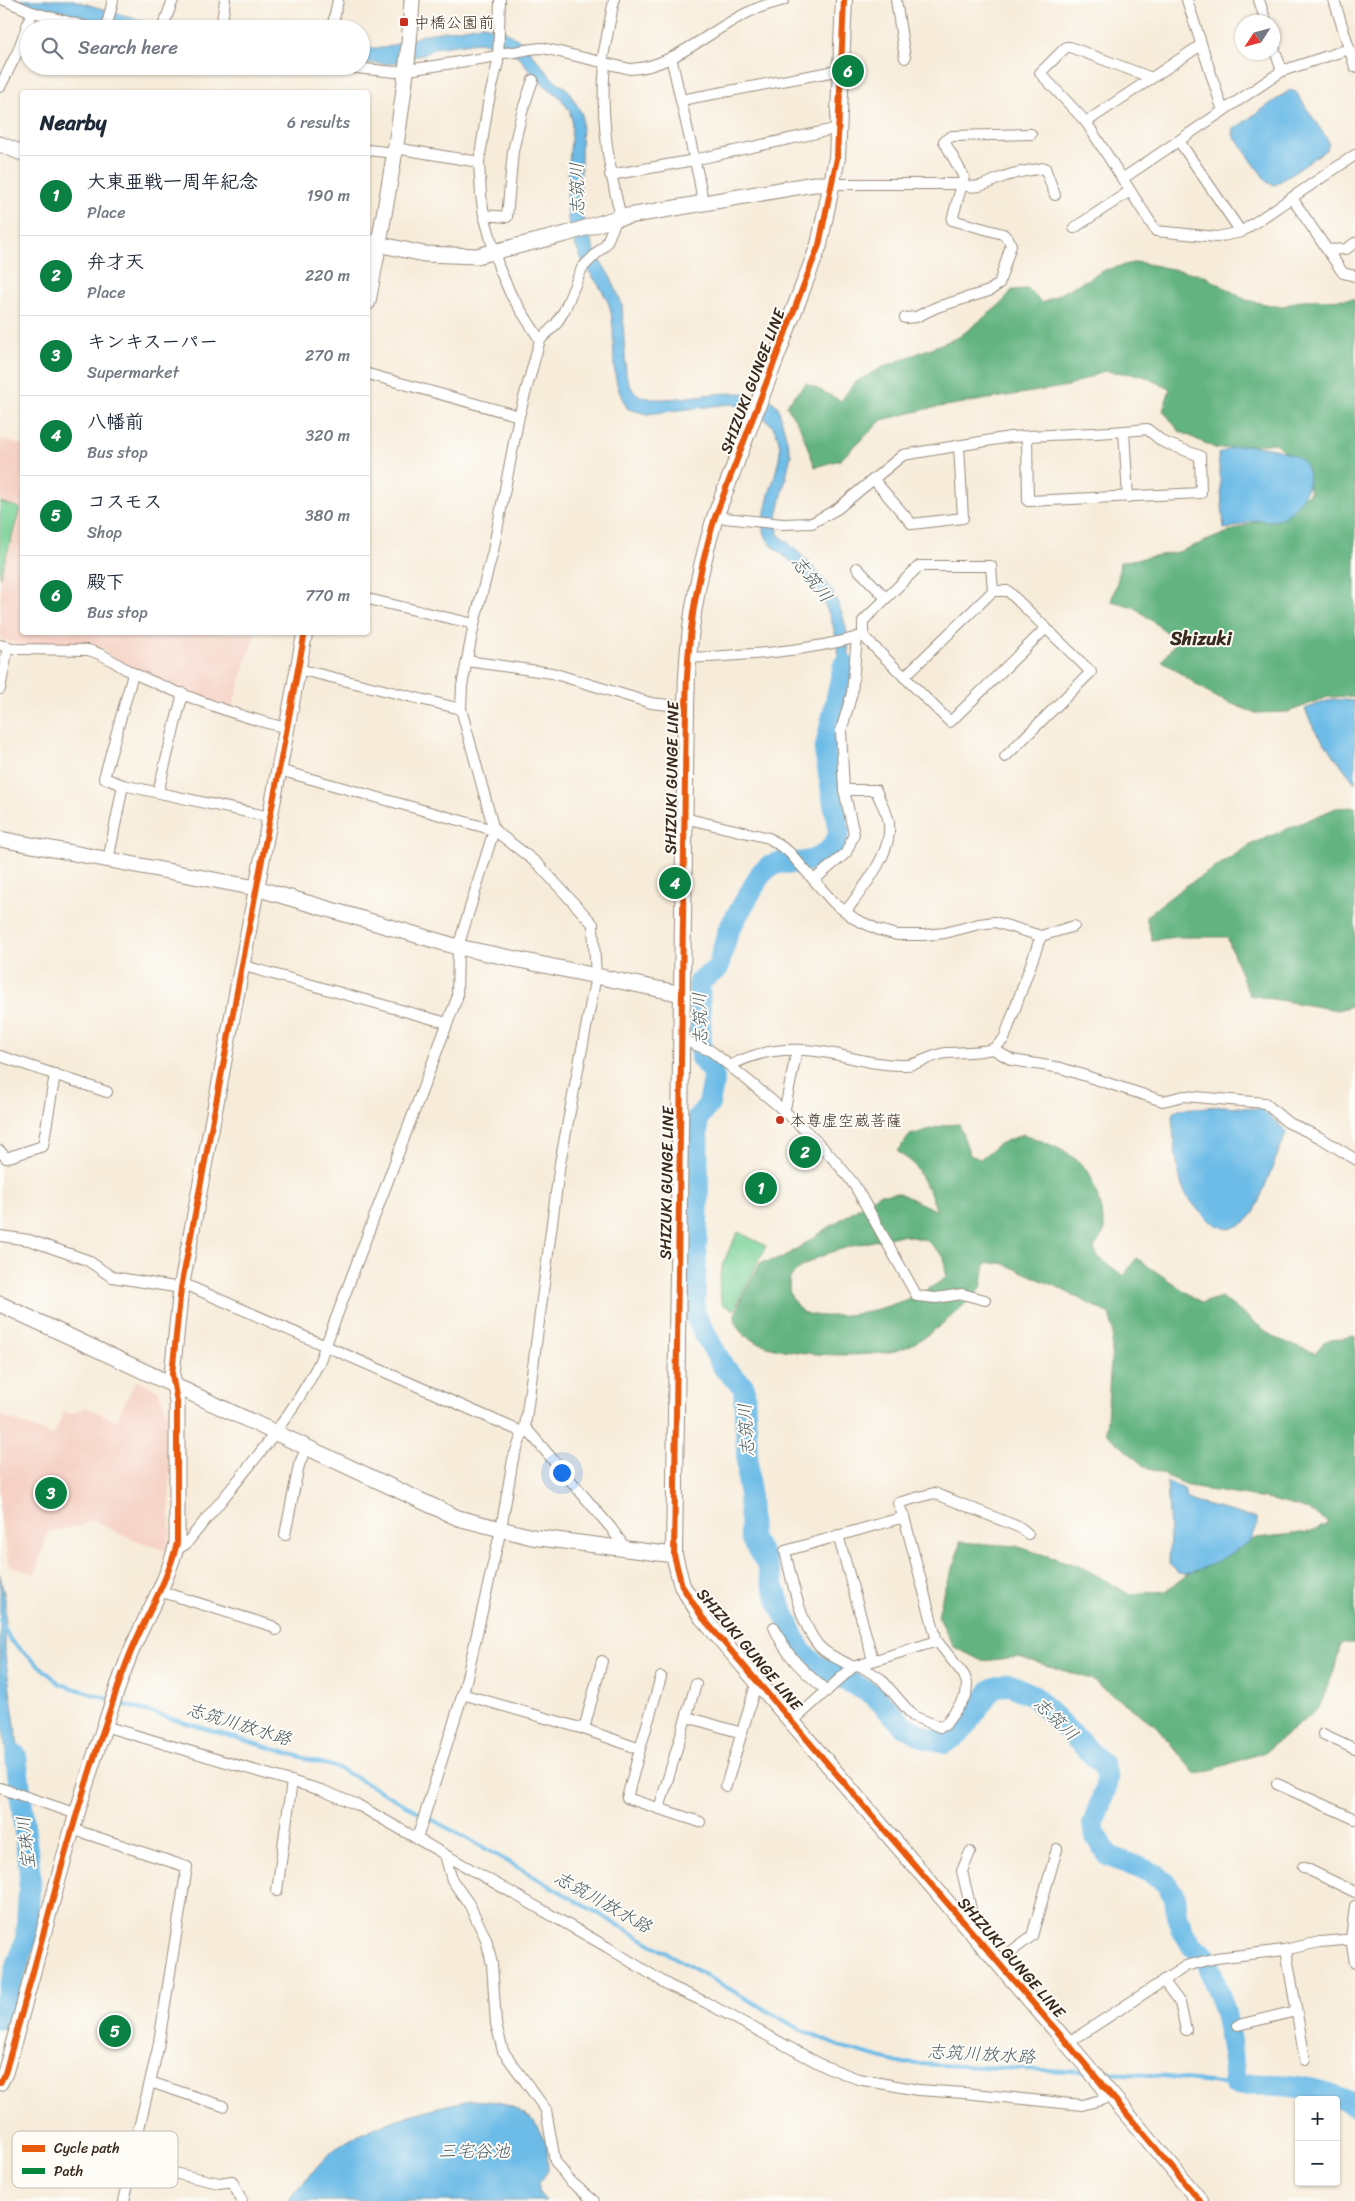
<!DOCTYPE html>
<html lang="en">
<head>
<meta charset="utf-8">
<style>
  body { margin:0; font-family:Sriracha,"Klee One",sans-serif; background:#f2f2f3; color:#1f2937 }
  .controls { position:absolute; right:15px; bottom:15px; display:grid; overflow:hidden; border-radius:5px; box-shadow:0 1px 4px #0004 }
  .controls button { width:45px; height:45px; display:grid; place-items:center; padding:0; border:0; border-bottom:1px solid #e0e1e3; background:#fff; color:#1f2937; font:25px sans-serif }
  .compass { position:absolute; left:1235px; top:15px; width:45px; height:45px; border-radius:50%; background:#fff; box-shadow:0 1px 4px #0004; rotate:234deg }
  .you { position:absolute; left:561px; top:1472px; width:18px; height:18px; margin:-12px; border:4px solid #fff; border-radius:50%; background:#1a73e8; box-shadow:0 0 0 8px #1a73e833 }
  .badge { display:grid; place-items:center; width:32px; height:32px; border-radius:50%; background:#0b8043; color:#fff; font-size:16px; font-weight:700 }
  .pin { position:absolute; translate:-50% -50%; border:2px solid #fff; box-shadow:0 1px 5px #0006 }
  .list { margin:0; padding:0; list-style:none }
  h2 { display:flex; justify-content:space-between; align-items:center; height:65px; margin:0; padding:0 20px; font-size:21px }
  h2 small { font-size:16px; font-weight:400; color:#747a83 }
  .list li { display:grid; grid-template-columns:32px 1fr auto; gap:15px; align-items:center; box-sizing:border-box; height:80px; padding:0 20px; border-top:1px solid #e0e1e3 }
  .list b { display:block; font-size:19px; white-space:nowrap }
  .list p { margin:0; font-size:16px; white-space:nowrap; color:#747a83 }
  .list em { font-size:16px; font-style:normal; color:#747a83 }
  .icon { flex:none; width:28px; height:28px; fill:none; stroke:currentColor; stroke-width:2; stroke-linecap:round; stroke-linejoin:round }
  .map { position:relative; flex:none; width:1355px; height:2201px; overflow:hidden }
  .search { position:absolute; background:#fff; box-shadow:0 1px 4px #0004; left:20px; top:20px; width:350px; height:55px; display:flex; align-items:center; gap:12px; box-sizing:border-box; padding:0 18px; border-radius:28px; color:#747a83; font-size:19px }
  .panel { position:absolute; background:#fff; box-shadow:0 1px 4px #0004; left:20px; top:90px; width:350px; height:545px; border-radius:5px }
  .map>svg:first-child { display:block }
  .built { fill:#f6d1c5 }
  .green { fill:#79d197; stroke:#5a7e5a }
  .forest { fill:#62b380; stroke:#4e6e4f; fill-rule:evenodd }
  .water { fill:#6dbce7; stroke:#547382 }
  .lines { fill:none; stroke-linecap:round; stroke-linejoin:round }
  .stream { stroke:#6dbce7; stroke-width:4 }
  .river { stroke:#6dbce7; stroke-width:22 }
  .street-casing { stroke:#998b7c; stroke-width:12 }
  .secondary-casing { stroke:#998b7c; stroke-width:17 }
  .primary-casing { stroke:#998b7c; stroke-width:18 }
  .street { stroke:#fff; stroke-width:10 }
  .secondary { stroke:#fff; stroke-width:15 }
  .primary { stroke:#fff; stroke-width:16 }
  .quiet { stroke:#00873e; stroke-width:5; stroke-dasharray:10 5; stroke-linecap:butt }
  .cycleway-casing { stroke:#fdfcf7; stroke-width:9 }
  .cycleway { stroke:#e8590c; stroke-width:6 }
  .poi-dot { fill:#c8321e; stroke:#fdfcf7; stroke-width:2 }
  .labels { text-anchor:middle; stroke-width:4; stroke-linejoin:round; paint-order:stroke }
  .poi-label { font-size:16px; fill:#3b2a1e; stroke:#fdfcf7; text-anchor:start }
  .street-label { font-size:16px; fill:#3b2a1e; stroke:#fdfcf7 }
  .water-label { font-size:18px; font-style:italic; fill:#4c5d64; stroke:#fdfcf7 }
  .quarter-label { font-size:19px; font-weight:bold; fill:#3b2a1e; stroke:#fdfcf7 }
  .key { fill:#fdfcf7; stroke:#c3bdb6; stroke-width:1 }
  .key-label { font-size:14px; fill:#3b2a1e }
</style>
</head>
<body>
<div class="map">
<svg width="1355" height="2201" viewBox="0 0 1355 2201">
  <rect width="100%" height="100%" fill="#fdfcf7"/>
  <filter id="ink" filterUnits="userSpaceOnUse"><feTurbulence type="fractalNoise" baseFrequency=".02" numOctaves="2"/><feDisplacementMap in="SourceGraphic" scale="10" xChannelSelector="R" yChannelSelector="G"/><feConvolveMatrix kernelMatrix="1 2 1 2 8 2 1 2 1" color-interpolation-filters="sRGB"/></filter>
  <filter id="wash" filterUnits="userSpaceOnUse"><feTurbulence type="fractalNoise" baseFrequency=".0096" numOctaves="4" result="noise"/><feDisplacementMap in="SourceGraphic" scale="20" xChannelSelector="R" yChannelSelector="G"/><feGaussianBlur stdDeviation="1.12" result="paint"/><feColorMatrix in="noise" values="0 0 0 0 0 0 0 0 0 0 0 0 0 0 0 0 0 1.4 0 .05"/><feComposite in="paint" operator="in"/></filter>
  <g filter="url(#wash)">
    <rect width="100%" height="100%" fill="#f7ecda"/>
    <!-- built -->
    <g class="built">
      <polygon points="0,439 22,445 22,632 255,633 232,708 126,667 102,648 86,646 17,644 0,639"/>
      <polygon points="136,1380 158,1390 169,1416 170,1532 166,1551 122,1535 92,1519 81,1526 48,1532 35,1574 9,1565 0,1516 0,1415 53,1436 65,1411 71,1414 86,1407 116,1421"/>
    </g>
    <!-- green -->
    <g class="green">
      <polygon points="0,502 20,508 0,577"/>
      <path d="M738 1232 766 1246 734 1310 722 1304C714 1276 726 1256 738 1232Z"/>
    </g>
    <!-- forest -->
    <g class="forest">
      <polygon points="1137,262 1203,275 1246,300 1281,307 1301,300 1355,299 1355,696 1328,697 1288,712 1255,713 1215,697 1162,661 1177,640 1134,607 1111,601 1118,579 1120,562 1178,552 1269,516 1310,493 1305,470 1275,443 1217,449 1179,431 1163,410 1170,389 1141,375 1104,371 1069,386 927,409 882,420 840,460 815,467 800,427 786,405 806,383 841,401 854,383 883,367 959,337 1001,304 1012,290 1028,289 1042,303 1105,270"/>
      <polygon points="1355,807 1355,1005 1337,1010 1249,995 1227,937 1177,937 1152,940 1146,916 1184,887 1252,844 1336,808"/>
      <path d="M959 1124 970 1155 980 1159 999 1144 1023 1134C1044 1142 1069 1150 1084 1167 1095 1180 1102 1213 1105 1230L1094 1249 1098 1257 1124 1276 1136 1258 1202 1303 1221 1297 1275 1338 1315 1353 1325 1341 1355 1336V1643H1341L1334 1671 1319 1708 1265 1752 1196 1775 1156 1726 1091 1679 1019 1657 982 1661 954 1647 938 1616 944 1589 956 1561 960 1542 1016 1546 1082 1567 1129 1594 1166 1591 1207 1559 1256 1538 1311 1532 1329 1523 1309 1510 1272 1500 1195 1488 1145 1467 1106 1433 1113 1330 1109 1314 1057 1287 1002 1263 985 1264 981 1289C960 1309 924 1344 895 1351 865 1358 736 1360 735 1318 734 1309 755 1273 760 1263L783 1258 879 1194 899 1193 937 1211 930 1193 913 1163 897 1151 910 1135 945 1125ZM901 1235 926 1240 944 1257 946 1277C917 1302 839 1326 802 1312 792 1299 787 1295 790 1278 812 1250 869 1243 901 1235Z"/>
    </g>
    <!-- water -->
    <g class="water">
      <polygon points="13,0 73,0 169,29 105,29 32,8"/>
      <path d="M483 25 504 30 523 43 552 78 568 90 582 114 580 209 595 252 612 280 622 304 626 374C628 381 631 390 637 394 659 409 724 385 758 396 767 399 773 400 778 407L791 455 777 517 778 534C821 571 850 601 849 662 849 674 845 688 842 700L832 691C834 681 837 671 838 661 839 625 820 586 793 563 783 554 772 549 766 537 761 525 765 511 768 499 771 486 779 465 780 451 780 422 755 408 730 404L647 414 628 409C607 377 617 347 611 312 607 290 588 275 580 256 575 245 569 231 568 219 565 189 571 151 572 120L569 110 560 97 538 80 518 56 494 45 478 42 434 48 427 53 391 64 361 63V48H384L427 34Z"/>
      <polygon points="1290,90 1296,92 1329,142 1327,149 1275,185 1268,183 1233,135 1234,129"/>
      <path d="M1245 445C1258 446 1290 450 1300 459 1322 477 1298 513 1277 520 1271 522 1264 520 1258 520 1246 522 1236 528 1224 529L1218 454 1233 447Z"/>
      <polygon points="1333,699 1355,701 1355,783 1314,729 1305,709"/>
      <path d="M1224 1106 1261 1109 1287 1131 1254 1213C1234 1239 1211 1227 1194 1205 1190 1200 1184 1193 1182 1186 1176 1164 1174 1139 1172 1116L1175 1111 1179 1109Z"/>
      <polygon points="801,1139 806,1142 812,1151 811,1155 807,1159 801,1159 795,1151 795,1146"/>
      <polygon points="1167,1482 1184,1489 1186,1498 1194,1502 1256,1518 1257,1526 1250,1542 1211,1565 1186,1574 1178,1573 1169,1564 1170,1532"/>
      <polygon points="0,1574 5,1599 5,1655 24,1788 10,1783 0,1706"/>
      <path d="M471 2100 499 2102 517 2109 533 2120 547 2144 548 2171 539 2183V2193L546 2201H289C293 2192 301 2185 308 2177 317 2167 326 2155 338 2147 369 2125 433 2107 471 2100Z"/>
    </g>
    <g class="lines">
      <!-- stream -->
      <g class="stream">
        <polyline points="0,1620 11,1641 60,1684 109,1699"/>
        <polyline points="115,1702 338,1768 486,1849 799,2029 846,2049 899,2063 1086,2072"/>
        <polyline points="1098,2073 1153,2075 1235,2085"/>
      </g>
      <!-- river -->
      <g class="river">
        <path d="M844 665 825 751 839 832C835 854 814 862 795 863 789 863 784 862 779 863 772 864 767 868 762 872L728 931 718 968 699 982 701 1058 711 1070 714 1079 709 1104 697 1119 698 1192 694 1314 724 1368 744 1387 751 1538 766 1562 777 1597 798 1646 804 1655 817 1665 874 1695 903 1725 926 1738 944 1743 959 1734 992 1689 1009 1684 1032 1695 1103 1765 1107 1779 1105 1790 1093 1825 1096 1837 1109 1856 1150 1872 1165 1882 1175 1897 1177 1915 1182 1931 1192 1946 1205 1955 1224 2009 1231 2041 1235 2085C1278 2083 1316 2085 1355 2105"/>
        <polyline points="0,2018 26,1940 30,1875 16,1756"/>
      </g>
    </g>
  </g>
  <g filter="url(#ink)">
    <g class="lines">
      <!-- street casing -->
      <g class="street-casing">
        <g id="street">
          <polyline points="4,0 32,12 95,29"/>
          <polyline points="500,0 498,62 488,104 479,162 481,195 484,215 499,268 511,295 540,340"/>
          <polyline points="896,0 905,58"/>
          <polyline points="1187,0 1223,111"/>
          <polyline points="1259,0 1266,22"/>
          <polyline points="1334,0 1355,67"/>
          <polyline points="106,29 113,0"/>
          <polyline points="162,29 173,0"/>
          <polyline points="221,29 225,0"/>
          <polyline points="332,29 338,0"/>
          <polyline points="1272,42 1282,71"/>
          <path d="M498 53C514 54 528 48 543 48L630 69C673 68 712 28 751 11 761 6 773 3 784 0"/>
          <polyline points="671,57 699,179 703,202"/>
          <polyline points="602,62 614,0"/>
          <path d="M605 63C600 115 608 167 621 217"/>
          <polyline points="336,66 395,72 498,56"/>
          <polyline points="1152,78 1070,47 1066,47 1040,73 1086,122 1156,231 1217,237 1241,232 1355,155"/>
          <polyline points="0,87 18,51 32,12"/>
          <polyline points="681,100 841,70"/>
          <polyline points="1086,122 1201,45"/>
          <polyline points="1179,141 1241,232"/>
          <polyline points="395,148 479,162"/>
          <polyline points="368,150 394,153"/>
          <polyline points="610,175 689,161 839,128"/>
          <polyline points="1122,179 1282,71 1349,49"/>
          <path d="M832 184H960C981 192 990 180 1009 175 1021 171 1033 170 1045 168L1055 195"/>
          <polyline points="1292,198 1343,273 1355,276"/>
          <polyline points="484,215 507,217 513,151 522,112 533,80"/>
          <polyline points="1074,228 1130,191"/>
          <polyline points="1327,250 1346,249 1355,243"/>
          <polyline points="905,318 916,317 937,307 989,291 999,284 1011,245 1009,240 1003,234 952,220 964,177 944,141 952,136 1031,134"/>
          <polyline points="368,374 519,416"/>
          <polyline points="1124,431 1128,497"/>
          <polyline points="874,480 912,524 963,518 959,446"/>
          <path d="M715 517 782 524 812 523 837 509 903 455 1010 437C1056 434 1102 434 1147 429L1163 442 1200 456 1201 493 1028 501 1027 436"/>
          <polyline points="857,568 886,598"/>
          <polyline points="993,591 991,566 919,566 863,621 863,636 950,722 1046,628"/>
          <polyline points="368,599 474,624"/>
          <path d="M0 645 17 649 88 650C107 654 119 667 135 674 184 696 235 716 287 728"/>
          <path d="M688 658C747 655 805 652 862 636"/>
          <polyline points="467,661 552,673 651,703 686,707"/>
          <polyline points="298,669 461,709"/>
          <polyline points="904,677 993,591 1008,591 1091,672 1005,757"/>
          <polyline points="0,689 8,647"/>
          <polyline points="279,770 494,830 538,864 593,924 593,927 596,976 560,1163 525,1427 513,1459 501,1529 464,1690 417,1839"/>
          <polyline points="123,785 104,778 133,674"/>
          <path d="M844 790H876C879 799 885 809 888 818 896 850 863 888 846 911"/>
          <polyline points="158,792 183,693"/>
          <polyline points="684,818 769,838 789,852 833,902 855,919 879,930 897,935 924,935 945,933 979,924 995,922 1041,936 1074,926"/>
          <polyline points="108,861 123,785 270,817"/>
          <polyline points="814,880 846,853 854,834 844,790 841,731 852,693 857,637"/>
          <polyline points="241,965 447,1023"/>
          <polyline points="681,1039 711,1051 730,1066"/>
          <polyline points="993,1049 1012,1060 1061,1068 1163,1101 1184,1096 1265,1103 1287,1122 1319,1137 1355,1159"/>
          <polyline points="0,1056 107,1092"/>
          <polyline points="784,1113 797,1050"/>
          <polyline points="0,1151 6,1158 43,1146 55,1074"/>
          <polyline points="0,1236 29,1240 87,1260 112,1277 181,1288"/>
          <polyline points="182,1283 522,1432"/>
          <path d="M985 1300 962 1294 936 1298 917 1296 855 1186C824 1142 772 1100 730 1066 761 1048 799 1047 834 1054 858 1059 881 1066 906 1065 920 1065 930 1055 946 1053 960 1052 978 1053 992 1049 996 1048 1000 1042 1004 1039L1041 936"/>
          <polyline points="525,1427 611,1528 626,1549"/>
          <polyline points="904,1517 898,1503 934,1493 1021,1528 1028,1534"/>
          <polyline points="285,1535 299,1465 307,1447"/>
          <polyline points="838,1535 873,1660"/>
          <path d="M176 1550 186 1544C232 1486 285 1429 319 1363L457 998 458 947 494 830 461 709 462 686 474 624 493 551 519 416 540 340 556 324 564 311 582 268 606 244 617 218"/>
          <polyline points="159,1591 272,1626 276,1630"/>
          <path d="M774 1627C786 1656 803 1671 827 1691"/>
          <path d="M853 1667C842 1660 828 1656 820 1647 801 1627 791 1577 785 1551L904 1517 937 1641 964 1675 967 1683 966 1696 945 1725 940 1727 913 1716 881 1679 859 1665"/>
          <polyline points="462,1694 584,1729 640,1749 661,1677"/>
          <polyline points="687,1717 742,1733"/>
          <polyline points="792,1722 853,1667 937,1641"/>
          <polyline points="104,1726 321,1790 358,1805 607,1947 670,1986 705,2002 822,2065 858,2079 918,2090 964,2093 1082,2105 1112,2097"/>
          <polyline points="584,1729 602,1661"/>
          <polyline points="1323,1734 1355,1749"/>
          <polyline points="640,1749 627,1798 700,1822"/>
          <polyline points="1277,1784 1355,1819"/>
          <polyline points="726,1786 757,1681"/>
          <polyline points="0,1788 77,1814"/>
          <polyline points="659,1809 696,1684"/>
          <polyline points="72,1829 187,1867 158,2048 135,2145 133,2164 124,2201"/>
          <polyline points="445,1855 452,1880 469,1904 486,1939 492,1964 496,2024 503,2051 546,2110 555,2161 569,2180 594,2201"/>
          <polyline points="1303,1867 1355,1892"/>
          <polyline points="277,1891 292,1781"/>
          <polyline points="1355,1906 1351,1939 1355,1963"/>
          <polyline points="967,1927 973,1918 962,1871 970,1852"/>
          <polyline points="1286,1950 1305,2060"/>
          <polyline points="997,1962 1032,1936 1057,1849"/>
          <polyline points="1163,1980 1180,2003 1186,2030"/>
          <polyline points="1238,2025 1296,2011"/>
          <polyline points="1068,2043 1186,1966 1216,1958 1284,1950 1320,1942 1355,1939"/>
          <polyline points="150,2082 223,2106"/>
          <polyline points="133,2164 219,2183 232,2181 242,2201"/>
        </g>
      </g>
      <!-- secondary casing -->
      <g class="secondary-casing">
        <g id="secondary">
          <polyline points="0,144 22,153"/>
          <polyline points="368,242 424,254 477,256 566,234 617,218 814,184 832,184"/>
          <path d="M368 302C386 202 407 102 412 0"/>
          <polyline points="0,839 256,888 458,947 682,994"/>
          <polyline points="0,1304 458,1518 532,1537 674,1555"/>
          <path d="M0 2083 5 2073C39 1955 67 1835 107 1719 115 1695 123 1670 133 1647 148 1612 168 1580 177 1543V1402L172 1374 181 1288 305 632"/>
        </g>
      </g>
      <!-- primary casing -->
      <g class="primary-casing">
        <path id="primary" d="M844 0 837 158 819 245 715 517C695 584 687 637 686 707L674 1555 682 1586 702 1617 1074 2051 1200 2201"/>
      </g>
      <!-- street -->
      <use href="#street" class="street"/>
      <!-- secondary -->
      <use href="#secondary" class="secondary"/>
      <!-- primary -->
      <use href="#primary" class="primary"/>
      <!-- quiet -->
      <polyline class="quiet" points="798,1142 804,1150"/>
      <!-- cycleway casing -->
      <g class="cycleway-casing">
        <g id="cycleway">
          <path d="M844 0 837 158 819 245 715 517C695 584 687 637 686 707L674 1555 682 1586 702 1617 1074 2051 1200 2201"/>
          <path d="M0 2083 5 2073C39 1955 67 1835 107 1719 115 1695 123 1670 133 1647 148 1612 168 1580 177 1543V1402L172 1374 181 1288 305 632"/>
        </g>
      </g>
      <!-- cycleway -->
      <use href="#cycleway" class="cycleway"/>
    </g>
  </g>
  <!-- markers -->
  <g class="poi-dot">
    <rect x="399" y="17" width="10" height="10" rx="2.5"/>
    <circle cx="780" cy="1120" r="5"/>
  </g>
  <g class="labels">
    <!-- poi labels -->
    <g class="poi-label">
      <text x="414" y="28">中橋公園前</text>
      <text x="790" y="1126">本尊虚空蔵菩薩</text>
    </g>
    <!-- street labels -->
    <g class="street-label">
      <text transform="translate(752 381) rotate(-69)" y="6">SHIZUKI GUNGE LINE</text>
      <text transform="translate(671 778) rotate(-89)" y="6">SHIZUKI GUNGE LINE</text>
      <text transform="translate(666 1183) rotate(-89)" y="6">SHIZUKI GUNGE LINE</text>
      <text transform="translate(750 1649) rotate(50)" y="6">SHIZUKI GUNGE LINE</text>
      <text transform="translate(1012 1957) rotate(49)" y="6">SHIZUKI GUNGE LINE</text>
    </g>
    <!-- water labels -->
    <g class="water-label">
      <text transform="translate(577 189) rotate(-91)" y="6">志筑川</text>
      <text transform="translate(812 579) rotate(52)" y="6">志筑川</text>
      <text transform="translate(700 1019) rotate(-91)" y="6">志筑川</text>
      <text transform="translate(746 1430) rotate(-93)" y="6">志筑川</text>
      <text transform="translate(1056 1719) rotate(44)" y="6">志筑川</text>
      <text transform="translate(239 1724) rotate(17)" y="6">志筑川放水路</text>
      <text transform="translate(26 1843) rotate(-96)" y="6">宝珠川</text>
      <text transform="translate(603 1902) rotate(29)" y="6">志筑川放水路</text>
      <text transform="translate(981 2054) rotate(3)" y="6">志筑川放水路</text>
      <text x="474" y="2157">三宅谷池</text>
    </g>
    <!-- quarter labels -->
    <g class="quarter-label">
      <text x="1201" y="645">Shizuki</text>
    </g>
  </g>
  <!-- legend -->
  <rect x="12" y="2131" width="166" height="57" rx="8" class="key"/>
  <rect x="22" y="2145" width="23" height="7" fill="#e8590c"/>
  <rect x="22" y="2168" width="23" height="6" fill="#00873e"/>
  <g class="key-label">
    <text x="54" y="2153">Cycle path</text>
    <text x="54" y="2176">Path</text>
  </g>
</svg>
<div class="controls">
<button>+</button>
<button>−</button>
</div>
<svg class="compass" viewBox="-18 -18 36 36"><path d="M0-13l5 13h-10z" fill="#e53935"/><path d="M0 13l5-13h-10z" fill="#747a83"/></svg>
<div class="you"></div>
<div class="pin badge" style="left:761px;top:1188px">1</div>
<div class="pin badge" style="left:805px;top:1152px">2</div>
<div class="pin badge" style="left:51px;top:1493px">3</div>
<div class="pin badge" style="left:675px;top:883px">4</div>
<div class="pin badge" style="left:115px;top:2031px">5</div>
<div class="pin badge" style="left:848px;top:71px">6</div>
<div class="search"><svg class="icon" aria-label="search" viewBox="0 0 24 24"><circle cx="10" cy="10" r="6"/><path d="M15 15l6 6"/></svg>Search here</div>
<section class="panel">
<h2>Nearby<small>6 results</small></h2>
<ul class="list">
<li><span class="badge">1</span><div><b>大東亜戦一周年紀念</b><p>Place</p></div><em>190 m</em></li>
<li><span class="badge">2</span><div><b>弁才天</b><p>Place</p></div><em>220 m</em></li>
<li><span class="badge">3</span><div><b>キンキスーパー</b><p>Supermarket</p></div><em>270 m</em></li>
<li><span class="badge">4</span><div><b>八幡前</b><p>Bus stop</p></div><em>320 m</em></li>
<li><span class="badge">5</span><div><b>コスモス</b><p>Shop</p></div><em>380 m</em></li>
<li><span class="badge">6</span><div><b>殿下</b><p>Bus stop</p></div><em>770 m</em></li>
</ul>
</section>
</div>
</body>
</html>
